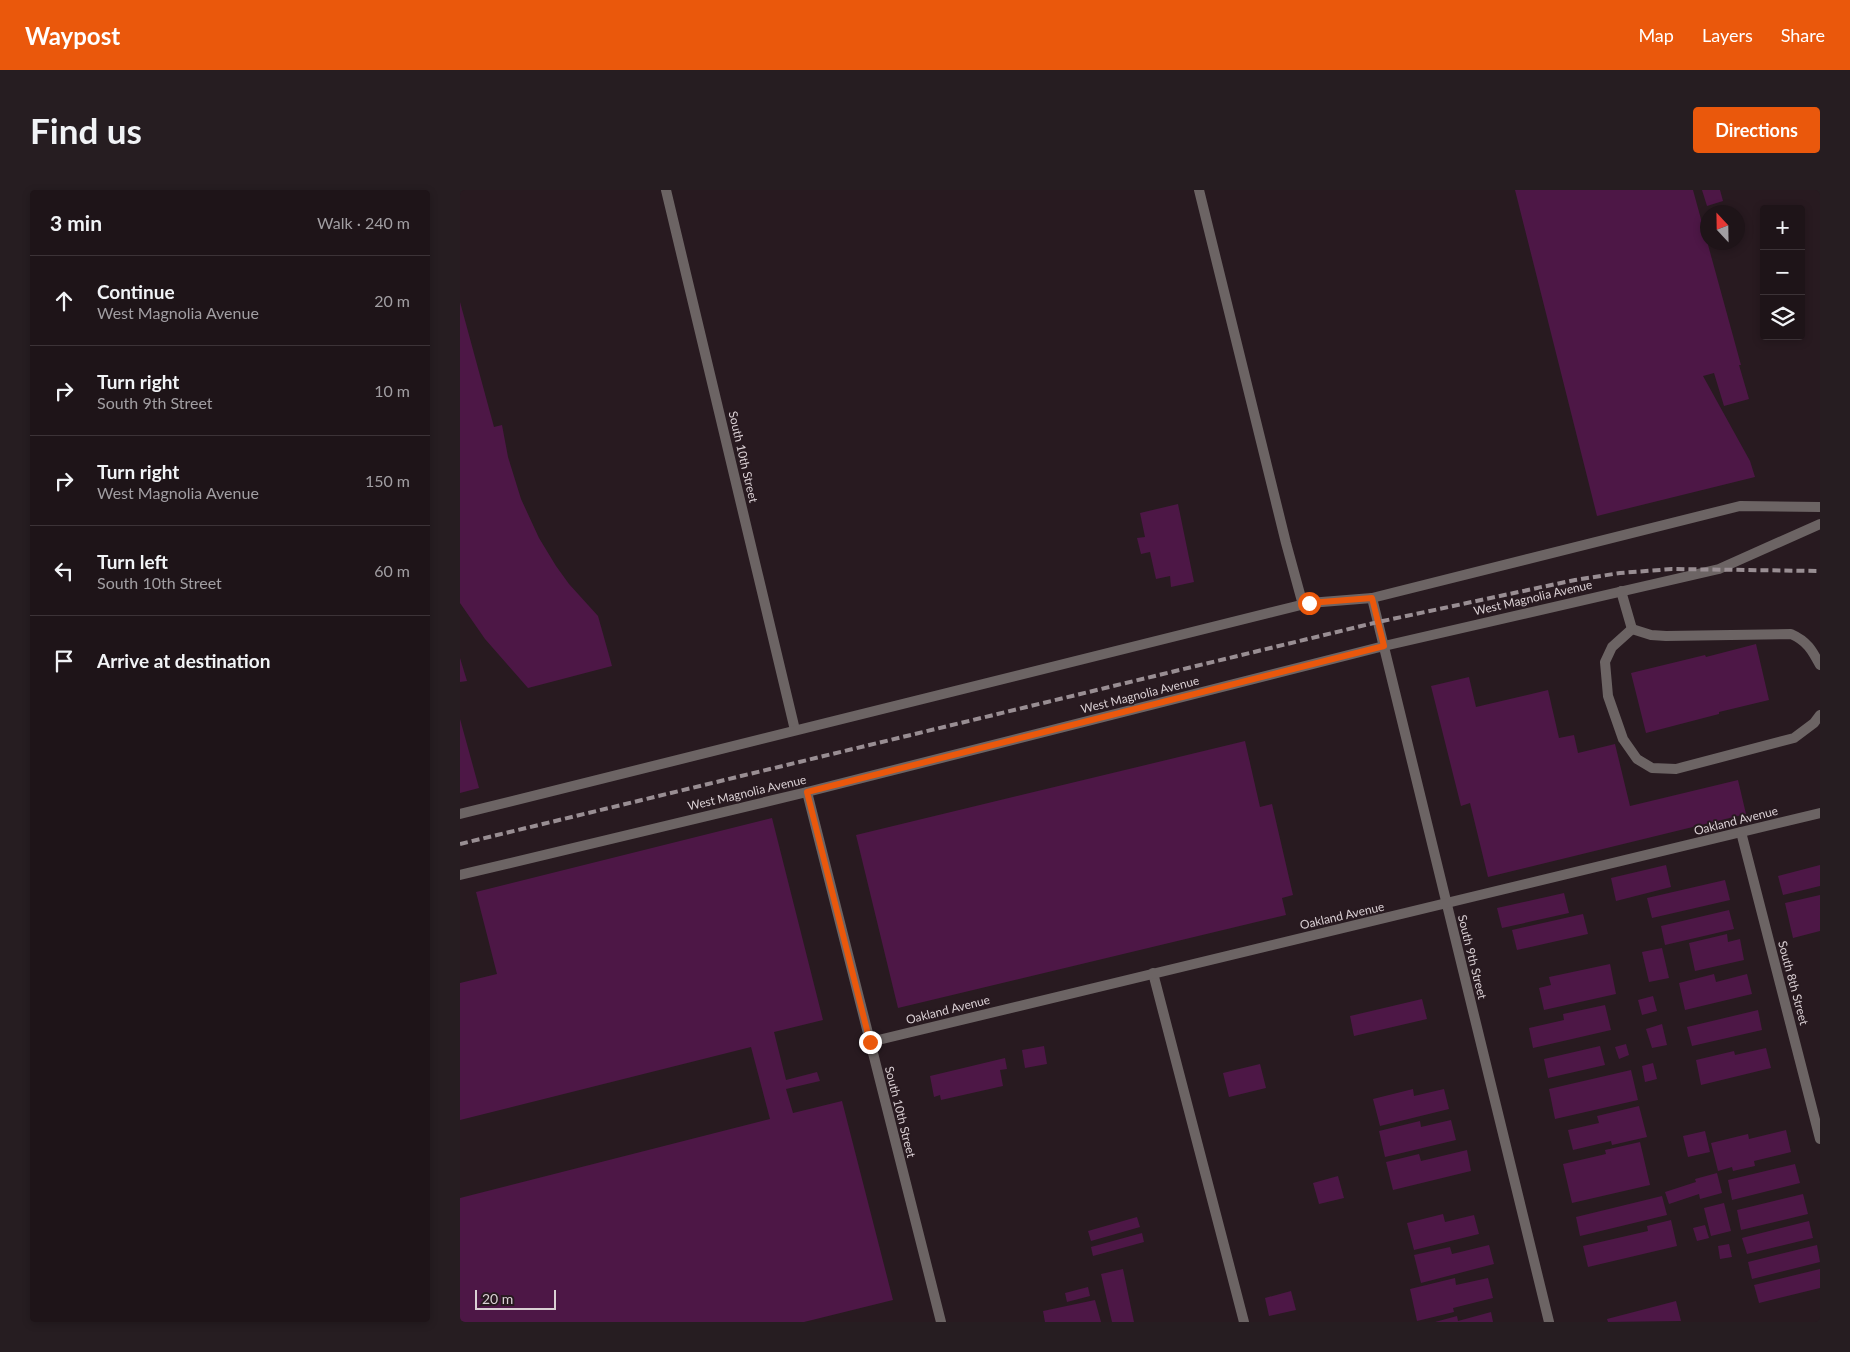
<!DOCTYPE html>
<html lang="en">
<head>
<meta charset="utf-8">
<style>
  body { margin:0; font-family:Lato,sans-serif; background:#261d21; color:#f1f3f6 }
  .controls { position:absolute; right:15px; top:15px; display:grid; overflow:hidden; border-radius:5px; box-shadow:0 2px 8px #0003 }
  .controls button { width:45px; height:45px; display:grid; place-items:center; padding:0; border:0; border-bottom:1px solid #3c3337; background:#1e1418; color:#f1f3f6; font:25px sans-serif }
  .compass { position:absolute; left:1240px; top:15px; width:45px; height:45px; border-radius:50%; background:#1e1418; box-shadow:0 2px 8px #0003; rotate:338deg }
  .scale { position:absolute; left:15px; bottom:12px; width:81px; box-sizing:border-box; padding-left:5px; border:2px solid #dad0d4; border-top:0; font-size:14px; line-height:18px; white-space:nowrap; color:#dad0d4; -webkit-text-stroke:4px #281a20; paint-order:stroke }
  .stop { position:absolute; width:15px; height:15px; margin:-11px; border:4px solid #ea580c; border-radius:50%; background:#fff }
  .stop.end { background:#ea580c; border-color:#fff; box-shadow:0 1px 5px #0008 }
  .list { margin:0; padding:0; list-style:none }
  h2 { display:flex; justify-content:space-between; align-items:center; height:65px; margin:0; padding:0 20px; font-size:21px }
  h2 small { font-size:16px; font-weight:400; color:#a19ea2 }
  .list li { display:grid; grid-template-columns:32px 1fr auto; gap:15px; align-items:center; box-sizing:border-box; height:90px; padding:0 20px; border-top:1px solid #3c3337 }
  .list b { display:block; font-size:19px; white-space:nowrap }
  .list p { margin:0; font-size:16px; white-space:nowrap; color:#a19ea2 }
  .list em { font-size:16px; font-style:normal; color:#a19ea2 }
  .icon { flex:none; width:28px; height:28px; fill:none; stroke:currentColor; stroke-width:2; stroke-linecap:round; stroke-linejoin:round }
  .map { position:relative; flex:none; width:1360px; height:1132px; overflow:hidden; border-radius:5px }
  header { display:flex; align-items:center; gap:30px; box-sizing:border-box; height:70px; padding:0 25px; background:#ea580c; color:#fff }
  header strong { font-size:24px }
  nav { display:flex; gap:28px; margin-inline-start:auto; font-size:18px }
  .intro { display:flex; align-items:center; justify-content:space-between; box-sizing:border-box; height:120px; padding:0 30px }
  h1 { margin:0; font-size:35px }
  .button { padding:12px 22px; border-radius:5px; background:#ea580c; color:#fff; font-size:18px; font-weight:700 }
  main { display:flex; gap:30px; padding:0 30px }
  aside { flex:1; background:#1e1418; border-radius:5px; box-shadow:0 2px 8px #0003 }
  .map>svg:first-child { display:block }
  .building { fill:#4d1746 }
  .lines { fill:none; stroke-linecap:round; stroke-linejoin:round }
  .lane { stroke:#6c6464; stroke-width:10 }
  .street { stroke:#6c6464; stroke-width:10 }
  .rail { stroke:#998e93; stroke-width:4; stroke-dasharray:8 4; stroke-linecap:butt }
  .route { stroke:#ea580c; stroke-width:6 }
  .labels { text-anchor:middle; stroke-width:4; stroke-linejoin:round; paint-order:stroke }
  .street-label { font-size:12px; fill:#dad0d4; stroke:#281a20 }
</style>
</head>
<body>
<header>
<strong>Waypost</strong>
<nav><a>Map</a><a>Layers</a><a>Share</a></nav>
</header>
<div class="intro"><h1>Find us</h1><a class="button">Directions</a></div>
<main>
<aside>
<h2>3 min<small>Walk · 240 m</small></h2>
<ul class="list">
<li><svg class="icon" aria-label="ahead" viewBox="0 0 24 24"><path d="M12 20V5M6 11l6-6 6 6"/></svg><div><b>Continue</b><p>West Magnolia Avenue</p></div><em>20 m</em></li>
<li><svg class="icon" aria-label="right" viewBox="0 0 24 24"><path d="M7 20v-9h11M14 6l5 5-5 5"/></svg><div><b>Turn right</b><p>South 9th Street</p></div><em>10 m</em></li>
<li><svg class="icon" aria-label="right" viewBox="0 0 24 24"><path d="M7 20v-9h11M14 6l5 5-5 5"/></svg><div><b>Turn right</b><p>West Magnolia Avenue</p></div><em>150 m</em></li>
<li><svg class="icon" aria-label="left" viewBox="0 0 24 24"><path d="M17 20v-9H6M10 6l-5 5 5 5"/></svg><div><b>Turn left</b><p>South 10th Street</p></div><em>60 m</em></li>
<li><svg class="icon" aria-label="arrive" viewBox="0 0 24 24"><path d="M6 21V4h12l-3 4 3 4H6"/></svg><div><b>Arrive at destination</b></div></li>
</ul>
</aside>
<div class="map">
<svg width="1360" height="1132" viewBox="0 0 1360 1132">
  <rect width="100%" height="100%" fill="#281a20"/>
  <!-- building -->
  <g class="building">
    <polygon points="1055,0 1233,0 1281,175 1279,175 1289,209 1264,216 1254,183 1243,186 1290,271 1295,287 1137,326"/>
    <polygon points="1242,0 1260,0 1263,11 1247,16"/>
    <polygon points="0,112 34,237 42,235 48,267 61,309 79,348 96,376 109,394 138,426 152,476 68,498 25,449 0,413"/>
    <polygon points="718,314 734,392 711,397 710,386 696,389 690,362 681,364 677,348 685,347 680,323"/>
    <polygon points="1296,454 1309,510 1259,522 1259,524 1186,543 1171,483 1245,465 1246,467"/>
    <polygon points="0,468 7,491 0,492"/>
    <polygon points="1009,487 1016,517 1088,500 1099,548 1114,545 1118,563 1155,554 1170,616 1278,590 1286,624 1028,687 1010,613 1001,616 971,496"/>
    <polygon points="0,529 19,598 0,603"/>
    <polygon points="785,551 800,617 812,614 833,705 822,708 826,725 438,818 396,645"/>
    <polygon points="312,628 363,830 314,842 326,890 357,882 360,891 326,899 333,923 382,911 433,1110 344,1132 0,1132 0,1008 310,929 291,857 0,930 0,793 37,784 16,702"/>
    <polygon points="1206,675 1211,697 1156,711 1151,688"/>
    <polygon points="1360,675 1360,696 1323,705 1318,686"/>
    <polygon points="1265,690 1270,710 1192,728 1187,708"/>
    <polygon points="1104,703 1109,723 1042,738 1037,718"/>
    <polygon points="1360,705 1360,741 1333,748 1325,713"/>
    <polygon points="1269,720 1274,739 1205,755 1201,736"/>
    <polygon points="1123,724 1128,744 1057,760 1052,740"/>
    <polygon points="1267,744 1268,752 1280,749 1284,770 1235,781 1229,753"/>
    <polygon points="1202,758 1209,788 1189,792 1182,762"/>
    <polygon points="1150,774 1156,804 1084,820 1079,798 1091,795 1089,787"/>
    <polygon points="1254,784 1256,792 1287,784 1292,804 1225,820 1219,793"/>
    <polygon points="1193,806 1197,821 1182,825 1178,810"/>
    <polygon points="962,809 967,829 894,846 890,826"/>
    <polygon points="1145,815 1151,840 1073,858 1069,838 1104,830 1103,824"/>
    <polygon points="1298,820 1302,840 1232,856 1227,837"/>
    <polygon points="1202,834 1207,855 1192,858 1186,839"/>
    <polygon points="1166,854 1169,865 1159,869 1155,857"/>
    <polygon points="584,856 587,874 565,878 562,860"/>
    <polygon points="1140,856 1145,875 1088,888 1084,869"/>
    <polygon points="1306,858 1311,878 1241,895 1236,870 1274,861 1275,865"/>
    <polygon points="545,868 547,879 540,880 543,896 481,910 480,905 474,907 470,886"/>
    <polygon points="1193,873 1197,889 1185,892 1182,876"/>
    <polygon points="800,874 806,898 769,907 763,883"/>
    <polygon points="1171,880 1178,910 1095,929 1089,899"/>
    <polygon points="953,899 954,906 984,899 989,919 920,936 913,909"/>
    <polygon points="1179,916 1187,947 1152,955 1151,951 1113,960 1108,940 1139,933 1137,926"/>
    <polygon points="991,930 996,950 925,967 919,941 960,931 961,937"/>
    <polygon points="1326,940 1331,962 1294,971 1295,976 1273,981 1272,977 1258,981 1251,953 1288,944 1289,949"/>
    <polygon points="1245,941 1250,962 1228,967 1223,946"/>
    <polygon points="1180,952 1190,995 1112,1013 1103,974 1146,964 1145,960"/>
    <polygon points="1007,960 1011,981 933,1000 926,972 959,964 961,971"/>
    <polygon points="1335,974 1340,993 1272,1010 1268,990"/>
    <polygon points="1257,983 1262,1003 1240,1009 1239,1004 1209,1014 1205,1002 1236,992 1235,989"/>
    <polygon points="878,986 884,1008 859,1014 853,993"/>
    <polygon points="1343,1004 1348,1024 1281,1040 1277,1020"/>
    <polygon points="1202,1006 1207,1025 1120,1046 1116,1027"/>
    <polygon points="1264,1013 1271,1041 1251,1046 1244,1018"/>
    <polygon points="983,1024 985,1032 1014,1025 1019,1044 954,1060 947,1033"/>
    <polygon points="677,1027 680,1037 631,1051 628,1041"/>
    <polygon points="1211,1030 1217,1056 1128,1077 1123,1056 1188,1041 1187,1036"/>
    <polygon points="1349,1031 1353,1048 1287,1064 1282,1048"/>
    <polygon points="1245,1035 1249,1048 1237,1051 1233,1038"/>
    <polygon points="682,1043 684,1052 633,1066 631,1057"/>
    <polygon points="1269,1054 1272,1067 1260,1069 1258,1056"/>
    <polygon points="1029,1055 1034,1074 961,1093 954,1065 990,1057 992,1064"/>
    <polygon points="1357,1055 1360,1072 1292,1089 1288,1072"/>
    <polygon points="663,1079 674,1132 652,1132 641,1084"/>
    <polygon points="1360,1079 1360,1098 1299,1113 1294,1095"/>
    <polygon points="995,1088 996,1095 1028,1088 1033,1108 993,1118 994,1122 957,1131 950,1099"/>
    <polygon points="628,1097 630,1106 607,1112 605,1103"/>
    <polygon points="831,1101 836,1120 809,1126 805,1108"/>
    <polygon points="635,1110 641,1132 585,1132 583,1121"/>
    <polygon points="1216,1111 1221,1131 1148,1132 1147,1129"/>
    <polygon points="1031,1122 1033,1132 975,1132 997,1126 998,1131"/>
  </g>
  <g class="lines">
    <!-- lane -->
    <g class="lane">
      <polyline points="739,0 826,353 843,415"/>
      <polyline points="1161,401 1172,439"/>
      <polyline points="1172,439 1152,457 1145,472 1148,506 1163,549 1177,569 1192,578 1216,579 1334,548 1354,533 1360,525"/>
      <path d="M1172 439 1191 445 1206 446 1331 444C1347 451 1352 460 1360 475"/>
      <polyline points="693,783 784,1132"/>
    </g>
    <!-- street -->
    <g class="street">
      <polyline points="206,0 335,540"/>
      <polyline points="912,408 1089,1132"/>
      <polyline points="347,602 481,1132"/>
      <polyline points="0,624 849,413 912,408 1280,316 1360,317"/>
      <polyline points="1281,642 1360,949"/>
      <polyline points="0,685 347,602 924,456 1259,379 1360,334"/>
      <polyline points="410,852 1360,623"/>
    </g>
    <!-- rail -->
    <polyline class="rail" points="0,654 918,432 1115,390 1160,383 1212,379 1360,381"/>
  </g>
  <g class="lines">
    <!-- route -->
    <polyline class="route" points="410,852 347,602 924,456 912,408 849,413"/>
  </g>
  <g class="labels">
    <!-- street labels -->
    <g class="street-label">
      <text transform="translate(283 267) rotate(77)" y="4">South 10th Street</text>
      <text transform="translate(1073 408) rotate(-13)" y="4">West Magnolia Avenue</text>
      <text transform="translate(680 505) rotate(-14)" y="4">West Magnolia Avenue</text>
      <text transform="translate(287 603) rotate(-13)" y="4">West Magnolia Avenue</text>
      <text transform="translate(1276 631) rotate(-14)" y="4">Oakland Avenue</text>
      <text transform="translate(882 726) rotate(-13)" y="4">Oakland Avenue</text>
      <text transform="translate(1012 767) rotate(76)" y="4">South 9th Street</text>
      <text transform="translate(1333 793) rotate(75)" y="4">South 8th Street</text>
      <text transform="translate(488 820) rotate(-14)" y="4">Oakland Avenue</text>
      <text transform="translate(440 922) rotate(76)" y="4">South 10th Street</text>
    </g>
  </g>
</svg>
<div class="controls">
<button>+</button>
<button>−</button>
<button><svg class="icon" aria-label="layers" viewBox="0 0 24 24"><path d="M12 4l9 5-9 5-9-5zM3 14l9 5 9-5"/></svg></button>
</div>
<svg class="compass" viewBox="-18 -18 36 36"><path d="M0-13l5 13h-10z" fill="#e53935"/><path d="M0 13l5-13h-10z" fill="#a19ea2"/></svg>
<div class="scale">20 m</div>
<div class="stop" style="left:849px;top:413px"></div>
<div class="stop end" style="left:410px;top:852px"></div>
</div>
</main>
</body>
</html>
